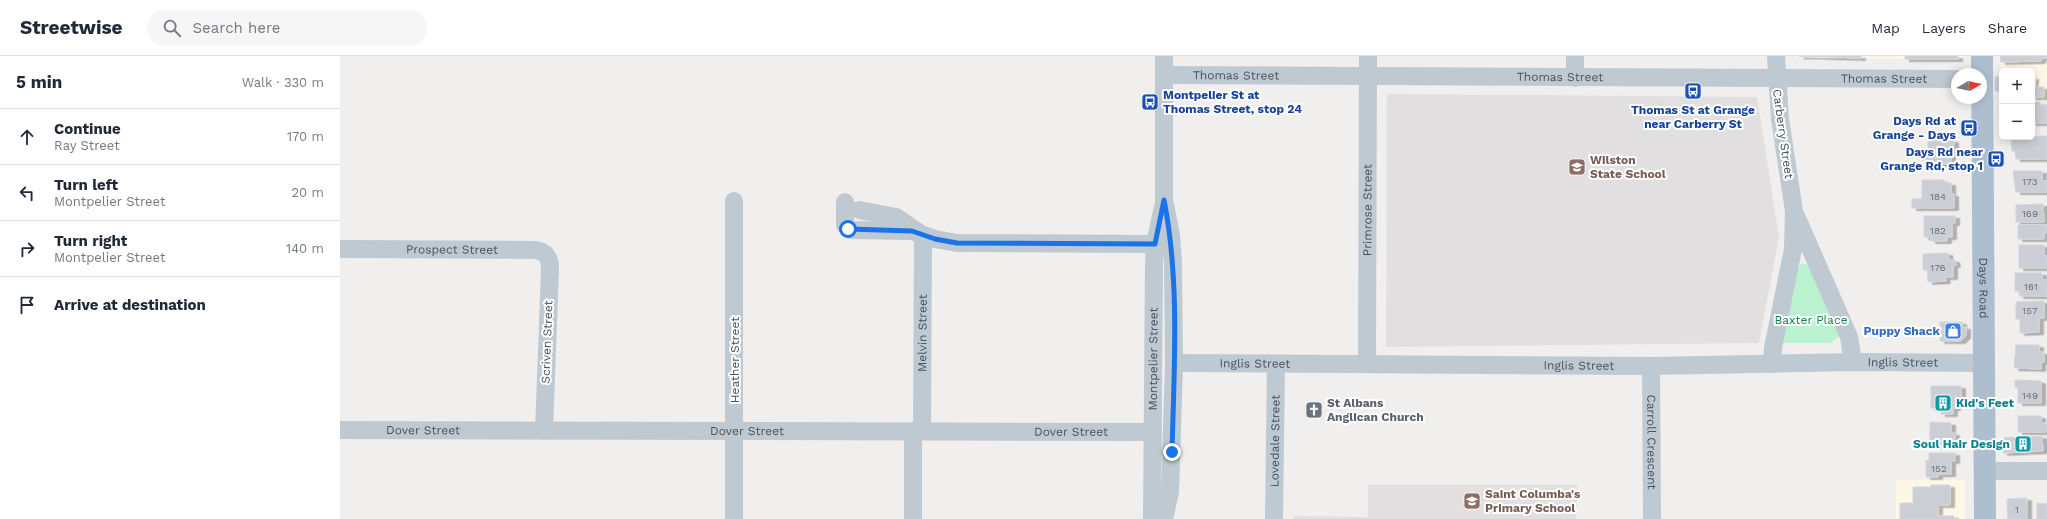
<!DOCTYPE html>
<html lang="en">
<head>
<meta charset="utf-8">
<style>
  body { margin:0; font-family:"Work Sans",sans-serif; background:#f6f6f7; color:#1f2937 }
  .controls { position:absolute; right:12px; top:12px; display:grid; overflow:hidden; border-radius:6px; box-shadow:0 2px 10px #0003 }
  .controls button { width:36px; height:36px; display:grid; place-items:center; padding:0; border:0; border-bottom:1px solid #e0e1e3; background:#fff; color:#1f2937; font:20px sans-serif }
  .compass { position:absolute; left:1611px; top:12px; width:36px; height:36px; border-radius:50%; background:#fff; box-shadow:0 2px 10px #0003; rotate:81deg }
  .stop { position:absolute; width:12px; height:12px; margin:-9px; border:3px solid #1a73e8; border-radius:50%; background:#fff }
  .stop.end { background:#1a73e8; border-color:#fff; box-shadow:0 1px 4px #0008 }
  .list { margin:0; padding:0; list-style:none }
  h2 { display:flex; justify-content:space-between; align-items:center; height:52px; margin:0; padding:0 16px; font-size:17px }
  h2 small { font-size:13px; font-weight:400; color:#747a83 }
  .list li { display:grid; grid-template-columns:26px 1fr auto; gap:12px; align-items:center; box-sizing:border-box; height:56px; padding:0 16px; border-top:1px solid #e0e1e3 }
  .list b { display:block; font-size:15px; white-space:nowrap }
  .list p { margin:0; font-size:13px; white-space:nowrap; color:#747a83 }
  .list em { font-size:13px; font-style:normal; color:#747a83 }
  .icon { flex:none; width:22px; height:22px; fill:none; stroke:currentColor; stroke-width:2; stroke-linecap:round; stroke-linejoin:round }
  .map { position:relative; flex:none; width:1707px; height:463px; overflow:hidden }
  header { display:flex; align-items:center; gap:24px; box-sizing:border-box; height:56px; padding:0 20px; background:#fff; border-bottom:1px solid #e0e1e3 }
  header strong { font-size:19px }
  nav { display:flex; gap:22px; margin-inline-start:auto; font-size:14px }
  .search { width:280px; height:36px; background:#f6f6f7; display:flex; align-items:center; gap:10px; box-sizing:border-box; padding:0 14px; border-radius:22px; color:#747a83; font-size:15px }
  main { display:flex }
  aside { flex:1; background:#fff }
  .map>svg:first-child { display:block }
  .commercial { fill:#fdf7e7 }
  .education { fill:#e2dfe0 }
  .green { fill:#baf2d0 }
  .building { fill:#cbced4; stroke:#d2d5db; filter:url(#shadow) }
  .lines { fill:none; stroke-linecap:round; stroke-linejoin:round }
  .minor { stroke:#bec9d2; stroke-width:18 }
  .major { stroke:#adbecf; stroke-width:22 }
  .route { stroke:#1a73e8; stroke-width:5 }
  .labels { text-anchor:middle; stroke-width:4; stroke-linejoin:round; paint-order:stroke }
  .number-label { font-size:10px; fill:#67717b }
  .street-label { font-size:12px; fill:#46525d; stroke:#fff }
  .transit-label { font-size:12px; font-weight:bold; fill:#164399; stroke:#fff; text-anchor:end }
  .education-label { font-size:12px; font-weight:bold; fill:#785e54; stroke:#fff; text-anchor:start }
  .park-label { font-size:12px; fill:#11844b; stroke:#fff }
  .shop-label { font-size:12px; font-weight:bold; fill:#366cbe; stroke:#fff; text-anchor:end }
  .worship-label { font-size:12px; font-weight:bold; fill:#5b616d; stroke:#fff; text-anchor:start }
  .culture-label { font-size:12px; font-weight:bold; fill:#0d838f; stroke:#fff; text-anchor:start }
</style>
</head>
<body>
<header>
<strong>Streetwise</strong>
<div class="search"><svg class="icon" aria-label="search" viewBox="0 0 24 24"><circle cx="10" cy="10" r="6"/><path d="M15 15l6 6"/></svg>Search here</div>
<nav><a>Map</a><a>Layers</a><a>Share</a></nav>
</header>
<main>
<aside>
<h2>5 min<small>Walk · 330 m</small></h2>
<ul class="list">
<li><svg class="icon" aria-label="ahead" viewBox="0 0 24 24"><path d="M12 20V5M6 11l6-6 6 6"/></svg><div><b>Continue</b><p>Ray Street</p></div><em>170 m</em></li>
<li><svg class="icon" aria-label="left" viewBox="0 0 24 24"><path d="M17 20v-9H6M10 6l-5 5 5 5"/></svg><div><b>Turn left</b><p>Montpelier Street</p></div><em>20 m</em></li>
<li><svg class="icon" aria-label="right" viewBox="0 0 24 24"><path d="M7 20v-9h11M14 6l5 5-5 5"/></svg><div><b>Turn right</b><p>Montpelier Street</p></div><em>140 m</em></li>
<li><svg class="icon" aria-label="arrive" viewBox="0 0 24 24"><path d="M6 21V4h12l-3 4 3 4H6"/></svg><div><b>Arrive at destination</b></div></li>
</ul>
</aside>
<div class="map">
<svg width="1707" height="463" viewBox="0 0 1707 463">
  <defs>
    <filter id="shadow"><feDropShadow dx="4.5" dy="2.5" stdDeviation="0" flood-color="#0004"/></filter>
  </defs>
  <rect width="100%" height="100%" fill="#f1eeee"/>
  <!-- commercial -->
  <g class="commercial">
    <polygon points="1623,0 1623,3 1539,3 1459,1"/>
    <polygon points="1660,0 1707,0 1707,43 1692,43 1692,15 1662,15 1661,43"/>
    <rect x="1556" y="424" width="69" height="39"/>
  </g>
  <!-- education -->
  <g class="education">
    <polygon points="1047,38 1417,41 1439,181 1419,287 1046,291"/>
    <polygon points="1028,429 1237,429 1236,463 954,463 954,460 1028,461"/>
  </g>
  <!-- green -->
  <polygon class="green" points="1462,208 1466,208 1469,211 1502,277 1491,287 1443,287 1458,211"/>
  <!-- building -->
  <g class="building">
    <polygon points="1459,0 1521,0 1521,2"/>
    <rect x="1565" y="0" width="53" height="3"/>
    <polygon points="1660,0 1707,0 1707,2 1701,2 1701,5 1661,6"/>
    <polygon points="1655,21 1662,21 1662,40 1662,35 1655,35"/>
    <polygon points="1692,21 1694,21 1693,31 1704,31 1704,41 1692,41"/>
    <polygon points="1700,46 1700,49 1707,49 1707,67 1692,67 1692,47"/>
    <polygon points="1707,80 1707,103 1676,103 1675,95 1672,95 1671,81"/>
    <polygon points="1588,84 1614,84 1614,90 1611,90 1611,108 1589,108 1589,104 1582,104 1582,93 1588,93"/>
    <polygon points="1673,115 1702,115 1702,125 1707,125 1707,136 1676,136"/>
    <polygon points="1582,124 1604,124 1604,127 1611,127 1611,138 1614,138 1614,152 1572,152 1572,143 1582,143"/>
    <polygon points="1703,148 1704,166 1676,166 1676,149"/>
    <polygon points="1584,160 1615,160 1615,167 1612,167 1612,181 1607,181 1607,185 1591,185 1591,181 1584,181"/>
    <polygon points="1678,169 1707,169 1707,177 1704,177 1704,183 1678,183"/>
    <polygon points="1679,189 1704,189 1704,200 1707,200 1707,212 1679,212"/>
    <polygon points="1608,197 1609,204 1615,204 1616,209 1613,209 1613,221 1605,221 1606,225 1588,226 1587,214 1583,214 1583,198"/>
    <polygon points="1675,217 1702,217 1702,224 1707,224 1707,240 1679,240 1680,235 1675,235"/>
    <polygon points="1704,245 1704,262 1699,262 1699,276 1680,277 1680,263 1676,263 1676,246"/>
    <polygon points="1600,266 1622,266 1622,271 1626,271 1626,280 1621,285 1600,285"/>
    <polygon points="1676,289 1699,289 1699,296 1704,296 1704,306 1701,306 1701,313 1674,312"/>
    <polygon points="1675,324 1701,325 1701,347 1678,347 1678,332 1675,331"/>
    <polygon points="1591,330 1621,330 1621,343 1616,343 1616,352 1613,352 1613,358 1601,358 1601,352 1591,352"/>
    <polygon points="1678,360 1701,360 1701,367 1706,367 1706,376 1678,376"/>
    <polygon points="1590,366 1611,367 1611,377 1615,377 1615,390 1590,390"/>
    <polygon points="1702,380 1703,395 1663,397 1663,382"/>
    <polygon points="1589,397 1615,397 1615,405 1611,405 1611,418 1598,418 1598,421 1586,421 1586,404 1589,405"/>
    <polygon points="1591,429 1610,429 1610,449 1598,449 1598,460 1614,460 1614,463 1560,463 1560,447 1573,447 1573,431 1591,431"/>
    <polygon points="1687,442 1687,463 1668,463 1667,443"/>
    <polygon points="1697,447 1707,448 1707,463 1697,463"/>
  </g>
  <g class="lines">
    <!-- minor -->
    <g class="minor">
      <polyline points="824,0 824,144 831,179 833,208 834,307 830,436 824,463"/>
      <path id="s1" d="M824 19 1617 23"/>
      <polyline points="1235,22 1235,0"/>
      <polyline points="394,145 394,463"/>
      <polyline points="505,146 505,169 511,174 572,175 595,183 617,187 815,188"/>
      <polyline points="519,154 556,161 578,176"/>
      <polyline points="1457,162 1509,281 1513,306"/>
      <path id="s2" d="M0 193 195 194C206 195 210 202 210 213L204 375"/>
      <path id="s3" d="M834 307 1311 310 1513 306 1644 307"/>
      <path id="s4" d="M1027 308 1028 0"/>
      <polyline points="1432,308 1433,292 1453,193 1454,155 1440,63 1436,0"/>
      <path id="s5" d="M1311 310 1312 463"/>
      <path id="s6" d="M0 374 813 376"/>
      <path id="s7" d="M582 375 583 179"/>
      <polyline points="1645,415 1707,415"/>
      <polyline points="573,463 573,375"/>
      <path id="s8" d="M812 463 814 207 815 188 823 151"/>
      <path id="s9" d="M934 463 936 308"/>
    </g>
    <!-- major -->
    <path class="major" id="s10" d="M1642 0 1645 463"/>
  </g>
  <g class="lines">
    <!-- route -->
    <path class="route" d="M508 173 572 175 595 183 617 187 815 188 824 144C840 224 834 314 832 396"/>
  </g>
  <!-- icons -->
  <defs>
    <g id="bus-square" transform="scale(0.9)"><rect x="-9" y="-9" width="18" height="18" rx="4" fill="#1a4fb4" stroke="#fff"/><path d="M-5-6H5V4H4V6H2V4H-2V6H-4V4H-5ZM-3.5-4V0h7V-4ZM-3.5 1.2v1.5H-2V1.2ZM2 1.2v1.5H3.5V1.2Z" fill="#fff"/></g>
    <g id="school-square" transform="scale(0.9)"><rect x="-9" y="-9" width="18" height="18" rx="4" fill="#8d6e63" stroke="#fff"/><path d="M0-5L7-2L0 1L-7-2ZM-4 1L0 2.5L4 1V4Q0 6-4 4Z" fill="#fff"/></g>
    <g id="shop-square" transform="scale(0.9)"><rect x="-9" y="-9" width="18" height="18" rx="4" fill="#3f7fe0" stroke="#fff"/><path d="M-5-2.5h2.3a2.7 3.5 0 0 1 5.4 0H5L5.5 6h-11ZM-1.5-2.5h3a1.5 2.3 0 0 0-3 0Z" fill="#fff"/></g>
    <g id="building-square" transform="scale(0.9)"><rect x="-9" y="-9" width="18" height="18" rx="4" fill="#0f9aa8" stroke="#fff"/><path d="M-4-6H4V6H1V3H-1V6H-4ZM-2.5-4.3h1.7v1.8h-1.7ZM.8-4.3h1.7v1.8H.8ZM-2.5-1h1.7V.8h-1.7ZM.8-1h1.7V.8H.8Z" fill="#fff"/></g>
    <g id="church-square" transform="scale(0.9)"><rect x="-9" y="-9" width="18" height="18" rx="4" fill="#6b7280" stroke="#fff"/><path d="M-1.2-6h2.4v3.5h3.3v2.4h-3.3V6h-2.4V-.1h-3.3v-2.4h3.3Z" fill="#fff"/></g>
  </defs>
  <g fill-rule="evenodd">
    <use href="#bus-square" x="1353" y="35"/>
    <use href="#bus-square" x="810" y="46"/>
    <use href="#bus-square" x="1629" y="72"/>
    <use href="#bus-square" x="1656" y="103"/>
    <use href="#school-square" x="1237" y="111"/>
    <use href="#shop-square" x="1613" y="275"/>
    <use href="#building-square" x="1603" y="347"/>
    <use href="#church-square" x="974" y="354"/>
    <use href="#building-square" x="1683" y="388"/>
    <use href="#school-square" x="1132" y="445"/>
  </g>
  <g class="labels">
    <!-- number labels -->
    <g class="number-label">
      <text x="1690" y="129">173</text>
      <text x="1598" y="144">184</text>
      <text x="1690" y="161">169</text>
      <text x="1598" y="178">182</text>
      <text x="1598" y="215">176</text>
      <text x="1691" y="234">161</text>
      <text x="1690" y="258">157</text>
      <text x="1690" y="343">149</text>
      <text x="1599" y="416">152</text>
      <text x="1677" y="457">1</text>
    </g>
    <!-- street labels -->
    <g class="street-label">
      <text dy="4" stroke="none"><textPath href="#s1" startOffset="72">Thomas Street</textPath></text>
      <text dy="4" stroke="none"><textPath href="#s1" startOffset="396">Thomas Street</textPath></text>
      <text dy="4" stroke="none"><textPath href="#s1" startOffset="720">Thomas Street</textPath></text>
      <text transform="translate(1443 78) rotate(82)" y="4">Carberry Street</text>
      <text dy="4" stroke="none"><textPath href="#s4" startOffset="154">Primrose Street</textPath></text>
      <text dy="4" stroke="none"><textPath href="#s2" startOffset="112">Prospect Street</textPath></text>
      <text dy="4" stroke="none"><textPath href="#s10" startOffset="232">Days Road</textPath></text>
      <text dy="4" stroke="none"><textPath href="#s7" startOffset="98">Melvin Street</textPath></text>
      <text transform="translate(207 286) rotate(-88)" y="4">Scriven Street</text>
      <text dy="4" stroke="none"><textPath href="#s8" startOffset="160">Montpelier Street</textPath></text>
      <text transform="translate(395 304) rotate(-90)" y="4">Heather Street</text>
      <text dy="4" stroke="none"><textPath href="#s3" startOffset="729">Inglis Street</textPath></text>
      <text dy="4" stroke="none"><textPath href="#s3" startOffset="81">Inglis Street</textPath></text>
      <text dy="4" stroke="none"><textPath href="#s3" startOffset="405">Inglis Street</textPath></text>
      <text dy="4" stroke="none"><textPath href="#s6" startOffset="83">Dover Street</textPath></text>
      <text dy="4" stroke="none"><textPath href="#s6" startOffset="407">Dover Street</textPath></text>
      <text dy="4" stroke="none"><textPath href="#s6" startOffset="731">Dover Street</textPath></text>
      <text dy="4" stroke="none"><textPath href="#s9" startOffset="78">Lovedale Street</textPath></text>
      <text dy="4" stroke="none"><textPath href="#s5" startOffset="76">Carroll Crescent</textPath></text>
    </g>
    <!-- transit labels -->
    <g class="transit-label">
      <text x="823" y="43" text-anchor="start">Montpelier St at<tspan x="823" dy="14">Thomas Street, stop 24</tspan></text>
      <text x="1353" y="58" text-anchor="middle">Thomas St at Grange<tspan x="1353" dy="14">near Carberry St</tspan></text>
      <text x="1616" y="69">Days Rd at<tspan x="1616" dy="14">Grange - Days</tspan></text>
      <text x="1643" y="100">Days Rd near<tspan x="1643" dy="14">Grange Rd, stop 1</tspan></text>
    </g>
    <!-- education labels -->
    <g class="education-label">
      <text x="1250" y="108">Wilston<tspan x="1250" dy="14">State School</tspan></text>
      <text x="1145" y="442">Saint Columba's<tspan x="1145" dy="14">Primary School</tspan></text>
    </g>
    <!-- park labels -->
    <g class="park-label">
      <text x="1471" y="268">Baxter Place</text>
    </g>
    <!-- shop labels -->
    <g class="shop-label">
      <text x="1600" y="279">Puppy Shack</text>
    </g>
    <!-- worship labels -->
    <g class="worship-label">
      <text x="987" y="351">St Albans<tspan x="987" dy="14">Anglican Church</tspan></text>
    </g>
    <!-- culture labels -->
    <g class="culture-label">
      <text x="1616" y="351">Kid's Feet</text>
      <text x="1670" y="392" text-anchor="end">Soul Hair Design</text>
    </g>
  </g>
</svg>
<div class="controls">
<button>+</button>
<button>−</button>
</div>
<svg class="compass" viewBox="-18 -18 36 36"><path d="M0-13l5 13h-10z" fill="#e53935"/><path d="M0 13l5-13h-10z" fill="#747a83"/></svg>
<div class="stop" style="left:508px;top:173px"></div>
<div class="stop end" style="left:832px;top:396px"></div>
</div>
</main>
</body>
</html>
